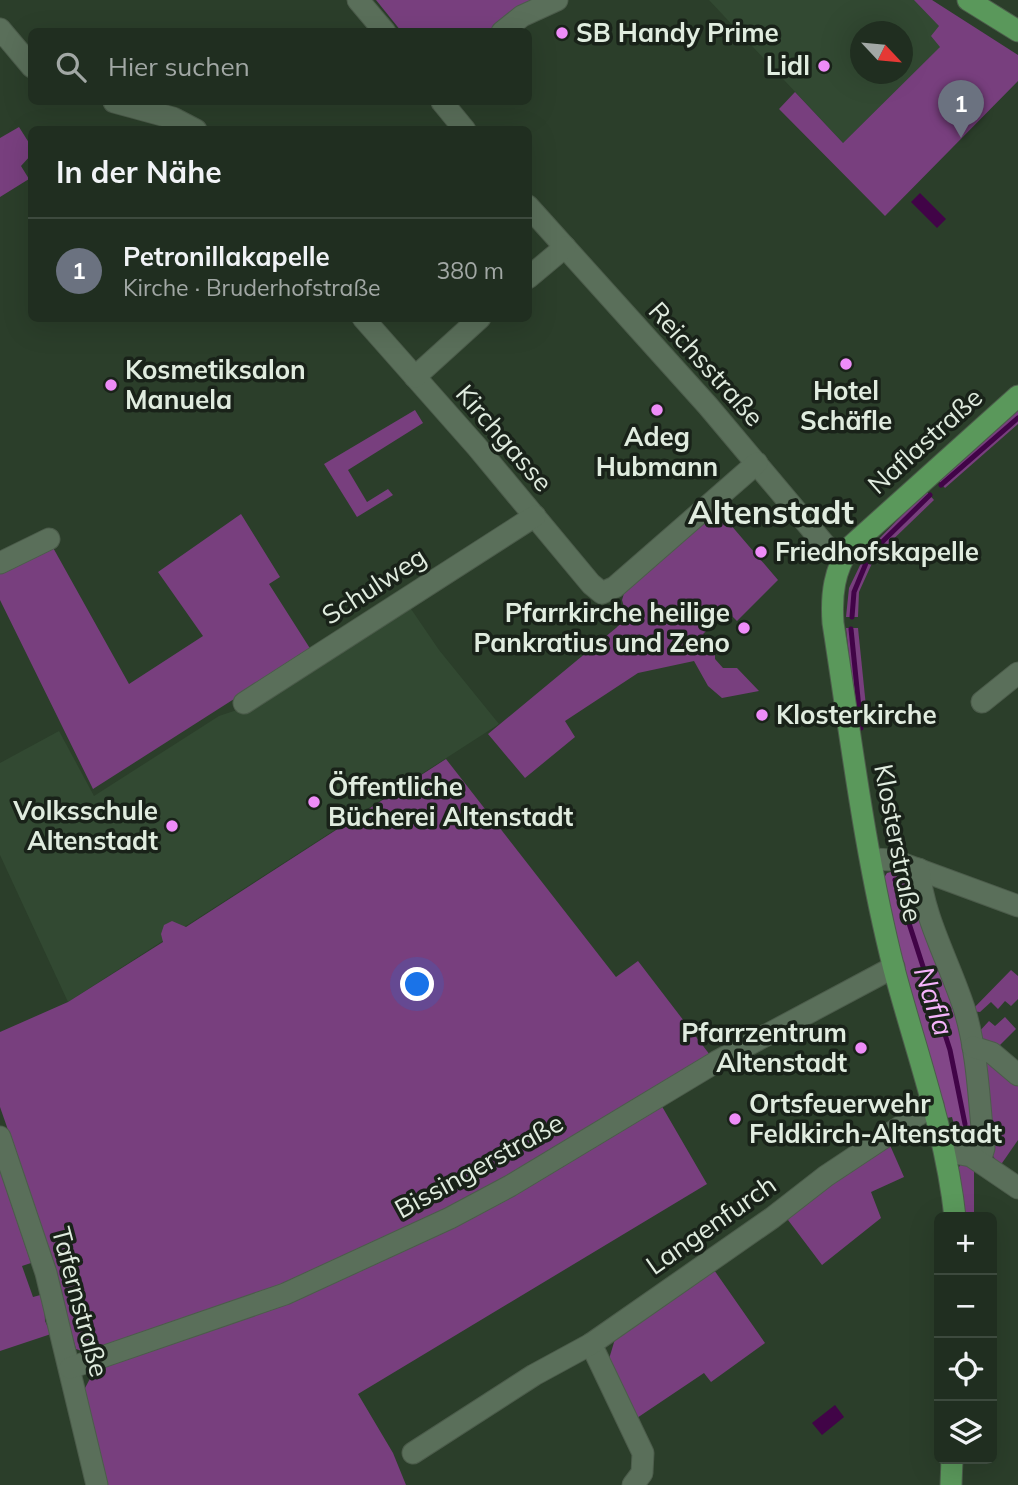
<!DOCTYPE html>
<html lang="de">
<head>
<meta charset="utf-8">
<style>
  body { margin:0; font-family:Mulish,sans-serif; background:#2d3a2d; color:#f1f3f6 }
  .controls { position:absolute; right:21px; bottom:21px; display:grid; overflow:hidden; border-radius:10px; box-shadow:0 7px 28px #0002 }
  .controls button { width:63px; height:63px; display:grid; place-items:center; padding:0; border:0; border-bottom:2px solid #3d4a3e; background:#202e20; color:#f1f3f6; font:35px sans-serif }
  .compass { position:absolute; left:850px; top:21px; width:63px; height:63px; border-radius:50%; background:#202e20; box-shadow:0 7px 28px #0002; rotate:116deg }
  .you { position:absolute; left:418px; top:985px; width:24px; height:24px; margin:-18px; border:5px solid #fff; border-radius:50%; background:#1a73e8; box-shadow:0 0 0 10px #1a73e833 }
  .badge { display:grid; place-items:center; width:46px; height:46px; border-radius:50%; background:#ee8cf8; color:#fff; font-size:23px; font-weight:700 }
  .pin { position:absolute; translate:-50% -58px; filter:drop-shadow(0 2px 4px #0008) }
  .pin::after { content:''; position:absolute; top:37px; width:24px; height:21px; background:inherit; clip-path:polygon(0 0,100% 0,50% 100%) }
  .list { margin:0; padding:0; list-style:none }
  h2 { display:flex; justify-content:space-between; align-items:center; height:91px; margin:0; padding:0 28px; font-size:30px }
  h2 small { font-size:23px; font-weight:400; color:#a2a8a5 }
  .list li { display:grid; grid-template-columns:46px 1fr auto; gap:21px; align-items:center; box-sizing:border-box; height:105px; padding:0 28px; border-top:2px solid #3d4a3e }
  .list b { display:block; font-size:26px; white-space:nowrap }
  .list p { margin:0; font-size:23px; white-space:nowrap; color:#a2a8a5 }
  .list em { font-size:23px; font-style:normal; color:#a2a8a5 }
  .icon { flex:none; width:38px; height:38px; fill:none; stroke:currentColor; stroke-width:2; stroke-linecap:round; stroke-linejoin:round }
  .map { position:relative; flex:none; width:1018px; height:1485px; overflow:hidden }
  .search { position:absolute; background:#202e20; box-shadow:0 7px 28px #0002; left:28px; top:28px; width:504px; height:77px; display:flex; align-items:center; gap:18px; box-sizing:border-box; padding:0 24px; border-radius:10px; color:#a2a8a5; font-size:26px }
  .panel { position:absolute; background:#202e20; box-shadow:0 7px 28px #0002; left:28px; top:126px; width:504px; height:196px; border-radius:10px }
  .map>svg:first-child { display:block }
  .built { fill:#324932; fill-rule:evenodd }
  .green { fill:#783f7e }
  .forest { fill:#824788 }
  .water { fill:#410447 }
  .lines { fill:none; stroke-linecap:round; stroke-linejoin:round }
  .stream { stroke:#410447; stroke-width:5 }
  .minor-casing { stroke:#4c5c4b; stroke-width:23 }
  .major-casing { stroke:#4c5c4b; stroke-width:23 }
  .minor { stroke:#5a6f5a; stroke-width:21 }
  .major { stroke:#5a985b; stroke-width:21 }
  .poi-dot { fill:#ee8cf8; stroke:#192219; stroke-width:2.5 }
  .labels { text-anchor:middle; stroke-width:7; stroke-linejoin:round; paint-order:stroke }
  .poi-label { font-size:26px; font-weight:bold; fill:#e0ecdf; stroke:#192219; text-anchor:start }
  .street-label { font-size:26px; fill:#e0ecdf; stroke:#192219 }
  .water-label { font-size:28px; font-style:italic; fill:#f6b4fc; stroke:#192219 }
  .district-label { font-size:33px; font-weight:bold; fill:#e0ecdf; stroke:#192219 }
</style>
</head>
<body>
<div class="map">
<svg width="1018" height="1485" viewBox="0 0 1018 1485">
  <rect width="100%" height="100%" fill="#2b3e2a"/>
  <!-- built -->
  <g class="built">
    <path d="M709 0H932L965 23 843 143ZM860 32H902V74H860Z"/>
    <polygon points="409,606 439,650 499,724 68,1002 0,855 0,763 59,731 94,796 219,716 246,707"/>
  </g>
  <!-- green -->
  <g class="green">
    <polygon points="376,0 531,0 489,32 401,31"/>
    <polygon points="914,0 932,0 1018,55 1018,81 885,216 779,109 795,92 843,143 940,47 931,36 939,26"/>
    <polygon points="19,127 31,146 31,155 21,166 29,179 0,197 0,138"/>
    <polygon points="1018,408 1018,424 945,488 937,479"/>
    <polygon points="415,410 423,423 348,470 367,502 388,489 393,495 357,517 324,464"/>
    <polygon points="926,491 934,500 881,551 875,543"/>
    <polygon points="718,510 778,580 737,621 727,611 703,634 715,647 715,659 723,668 737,668 759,691 722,698 708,686 694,661 638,673 565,721 575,737 525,778 488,734 616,628 627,617 622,600 625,590"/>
    <polygon points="241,514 280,577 269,584 311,650 93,789 0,600 0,568 51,544 129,684 203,636 158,572"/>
    <polygon points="866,553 873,561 859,592 858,617 846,617 849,588"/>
    <polygon points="846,628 858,628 868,726 857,729"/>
    <polygon points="446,759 616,977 638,961 710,1055 445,1212 283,1286 90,1354 76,1349 37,1213 0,1107 0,1032 68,1002 163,942 161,934 164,925 172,921 186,927"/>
    <polygon points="1011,970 1018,976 1018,999 1011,1006 1005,1001 998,1009 991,1002 980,1012 971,1011"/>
    <polygon points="1005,1017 1016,1029 999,1046 991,1046 977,1034 989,1021 995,1026"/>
    <polygon points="987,1059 1018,1083 1018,1140 1000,1166 993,1156 982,1061"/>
    <polygon points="660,1103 707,1184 358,1394 393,1453 406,1485 103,1485 84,1390 94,1371 206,1329"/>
    <polygon points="889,1143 904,1177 871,1192 881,1218 822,1265 785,1216"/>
    <polygon points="963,1161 974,1169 974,1217 964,1217 957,1170"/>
    <polygon points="0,1171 31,1263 22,1266 33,1297 44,1294 45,1321 51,1334 0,1351"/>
    <polygon points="712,1267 765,1343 711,1382 704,1373 634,1420 609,1359 615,1339"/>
  </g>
  <!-- forest -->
  <path class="forest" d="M894 871 913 876 962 1016 974 1141C960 1140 955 1129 952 1117L947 1118 903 964 884 878 887 873Z"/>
  <!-- water -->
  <g class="water">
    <polygon points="920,193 946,219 937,228 911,202"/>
    <polygon points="835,1405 844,1417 822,1435 812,1423"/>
  </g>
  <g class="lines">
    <!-- stream -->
    <g class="stream">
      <polyline points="941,485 1018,418"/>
      <polyline points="877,547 930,495"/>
      <polyline points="852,617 854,592 869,556"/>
      <polyline points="851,629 861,728"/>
      <polyline points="895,880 950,1050 965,1124"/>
    </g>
    <!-- minor casing -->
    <g class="minor-casing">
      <g id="minor">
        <polyline points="358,0 385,32"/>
        <polyline points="0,29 32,67"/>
        <polyline points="502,32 522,16 557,0"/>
        <polyline points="114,102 173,118 196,130"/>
        <polyline points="442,102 465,130"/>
        <polyline points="528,206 708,406 825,545 842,558"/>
        <polyline points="528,278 565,247"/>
        <polyline points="363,318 477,447 591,584 602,593 615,587 757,463"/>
        <polyline points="415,377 480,318"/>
        <polyline points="0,563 49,539"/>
        <polyline points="982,702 1018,673"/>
        <polyline points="244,703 535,516"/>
        <polyline points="872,859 893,860 1018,906"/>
        <path d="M919 869C923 918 950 963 965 1011 978 1055 979 1103 984 1148L980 1161"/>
        <polyline points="973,1047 992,1053 1018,1075"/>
        <polyline points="0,1137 46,1273 97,1485"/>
        <polyline points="945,1151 971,1156 1018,1188"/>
        <polyline points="591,1344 643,1453 642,1473 633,1485"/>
        <polyline points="70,1368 285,1294 450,1218 510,1186 716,1062 894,967"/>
        <polyline points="413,1453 534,1375 591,1344 772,1218 826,1176 933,1105"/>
      </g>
    </g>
    <!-- major casing -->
    <g class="major-casing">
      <g id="major">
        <polyline points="968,0 1018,31"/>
        <path d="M955 1217C946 1132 916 1052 894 969 865 856 851 738 833 623 831 595 834 570 850 547L1018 396"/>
        <polyline points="951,1485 952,1459"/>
      </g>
    </g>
    <!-- minor -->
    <use href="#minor" class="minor"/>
    <!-- major -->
    <use href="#major" class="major"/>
  </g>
  <!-- markers -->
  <g class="poi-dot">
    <circle cx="562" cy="33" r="7"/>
    <circle cx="824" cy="66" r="7"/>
    <circle cx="846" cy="364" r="7"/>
    <circle cx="111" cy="385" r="7"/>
    <circle cx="657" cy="410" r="7"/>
    <circle cx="761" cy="552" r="7"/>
    <circle cx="744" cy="628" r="7"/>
    <circle cx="762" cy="715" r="7"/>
    <circle cx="314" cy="802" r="7"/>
    <circle cx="172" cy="826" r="7"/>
    <circle cx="861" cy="1048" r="7"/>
    <circle cx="735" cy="1119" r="7"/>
  </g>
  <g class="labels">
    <!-- poi labels -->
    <g class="poi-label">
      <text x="576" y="42">SB Handy Prime</text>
      <text x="810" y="75" text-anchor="end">Lidl</text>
      <text x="125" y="379">Kosmetiksalon<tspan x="125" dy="30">Manuela</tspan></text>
      <text x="846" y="400" text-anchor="middle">Hotel<tspan x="846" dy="30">Schäfle</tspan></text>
      <text x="657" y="446" text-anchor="middle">Adeg<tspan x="657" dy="30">Hubmann</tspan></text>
      <text x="775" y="561">Friedhofskapelle</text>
      <text x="730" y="622" text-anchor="end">Pfarrkirche heilige<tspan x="730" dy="30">Pankratius und Zeno</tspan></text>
      <text x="776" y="724">Klosterkirche</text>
      <text x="328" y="796">Öffentliche<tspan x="328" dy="30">Bücherei Altenstadt</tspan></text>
      <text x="158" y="820" text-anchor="end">Volksschule<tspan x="158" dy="30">Altenstadt</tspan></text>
      <text x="847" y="1042" text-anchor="end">Pfarrzentrum<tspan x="847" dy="30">Altenstadt</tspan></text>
      <text x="749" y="1113">Ortsfeuerwehr<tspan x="749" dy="30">Feldkirch-Altenstadt</tspan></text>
    </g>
    <!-- street labels -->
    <g class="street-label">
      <text transform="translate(706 364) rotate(48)" y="9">Reichsstraße</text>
      <text transform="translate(504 438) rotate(49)" y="9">Kirchgasse</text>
      <text transform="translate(925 441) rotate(-42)" y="9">Naflastraße</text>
      <text transform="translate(374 586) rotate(-33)" y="9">Schulweg</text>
      <text transform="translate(898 843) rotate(79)" y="9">Klosterstraße</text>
      <text transform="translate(479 1166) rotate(-29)" y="9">Bissingerstraße</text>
      <text transform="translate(711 1225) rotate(-35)" y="9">Langenfurch</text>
      <text transform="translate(80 1302) rotate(75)" y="9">Tafernstraße</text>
    </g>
    <!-- water labels -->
    <g class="water-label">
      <text transform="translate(934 1001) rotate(72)" y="10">Nafla</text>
    </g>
    <!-- district labels -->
    <g class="district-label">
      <text x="771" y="524">Altenstadt</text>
    </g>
  </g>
</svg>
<div class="controls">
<button>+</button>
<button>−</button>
<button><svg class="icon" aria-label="locate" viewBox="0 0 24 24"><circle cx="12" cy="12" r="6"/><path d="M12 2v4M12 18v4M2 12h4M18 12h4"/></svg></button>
<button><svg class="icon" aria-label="layers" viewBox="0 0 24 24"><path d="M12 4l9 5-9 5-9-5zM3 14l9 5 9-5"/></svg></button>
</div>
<svg class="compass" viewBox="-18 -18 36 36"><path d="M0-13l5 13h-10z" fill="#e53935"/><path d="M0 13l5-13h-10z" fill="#a2a8a5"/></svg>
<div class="you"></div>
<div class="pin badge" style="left:961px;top:138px;background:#6b7280">1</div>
<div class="search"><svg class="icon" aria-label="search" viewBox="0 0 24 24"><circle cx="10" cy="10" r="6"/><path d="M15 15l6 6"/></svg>Hier suchen</div>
<section class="panel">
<h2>In der Nähe<small></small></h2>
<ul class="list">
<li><span class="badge" style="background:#6b7280">1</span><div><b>Petronillakapelle</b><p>Kirche · Bruderhofstraße</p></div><em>380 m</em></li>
</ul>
</section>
</div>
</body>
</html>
